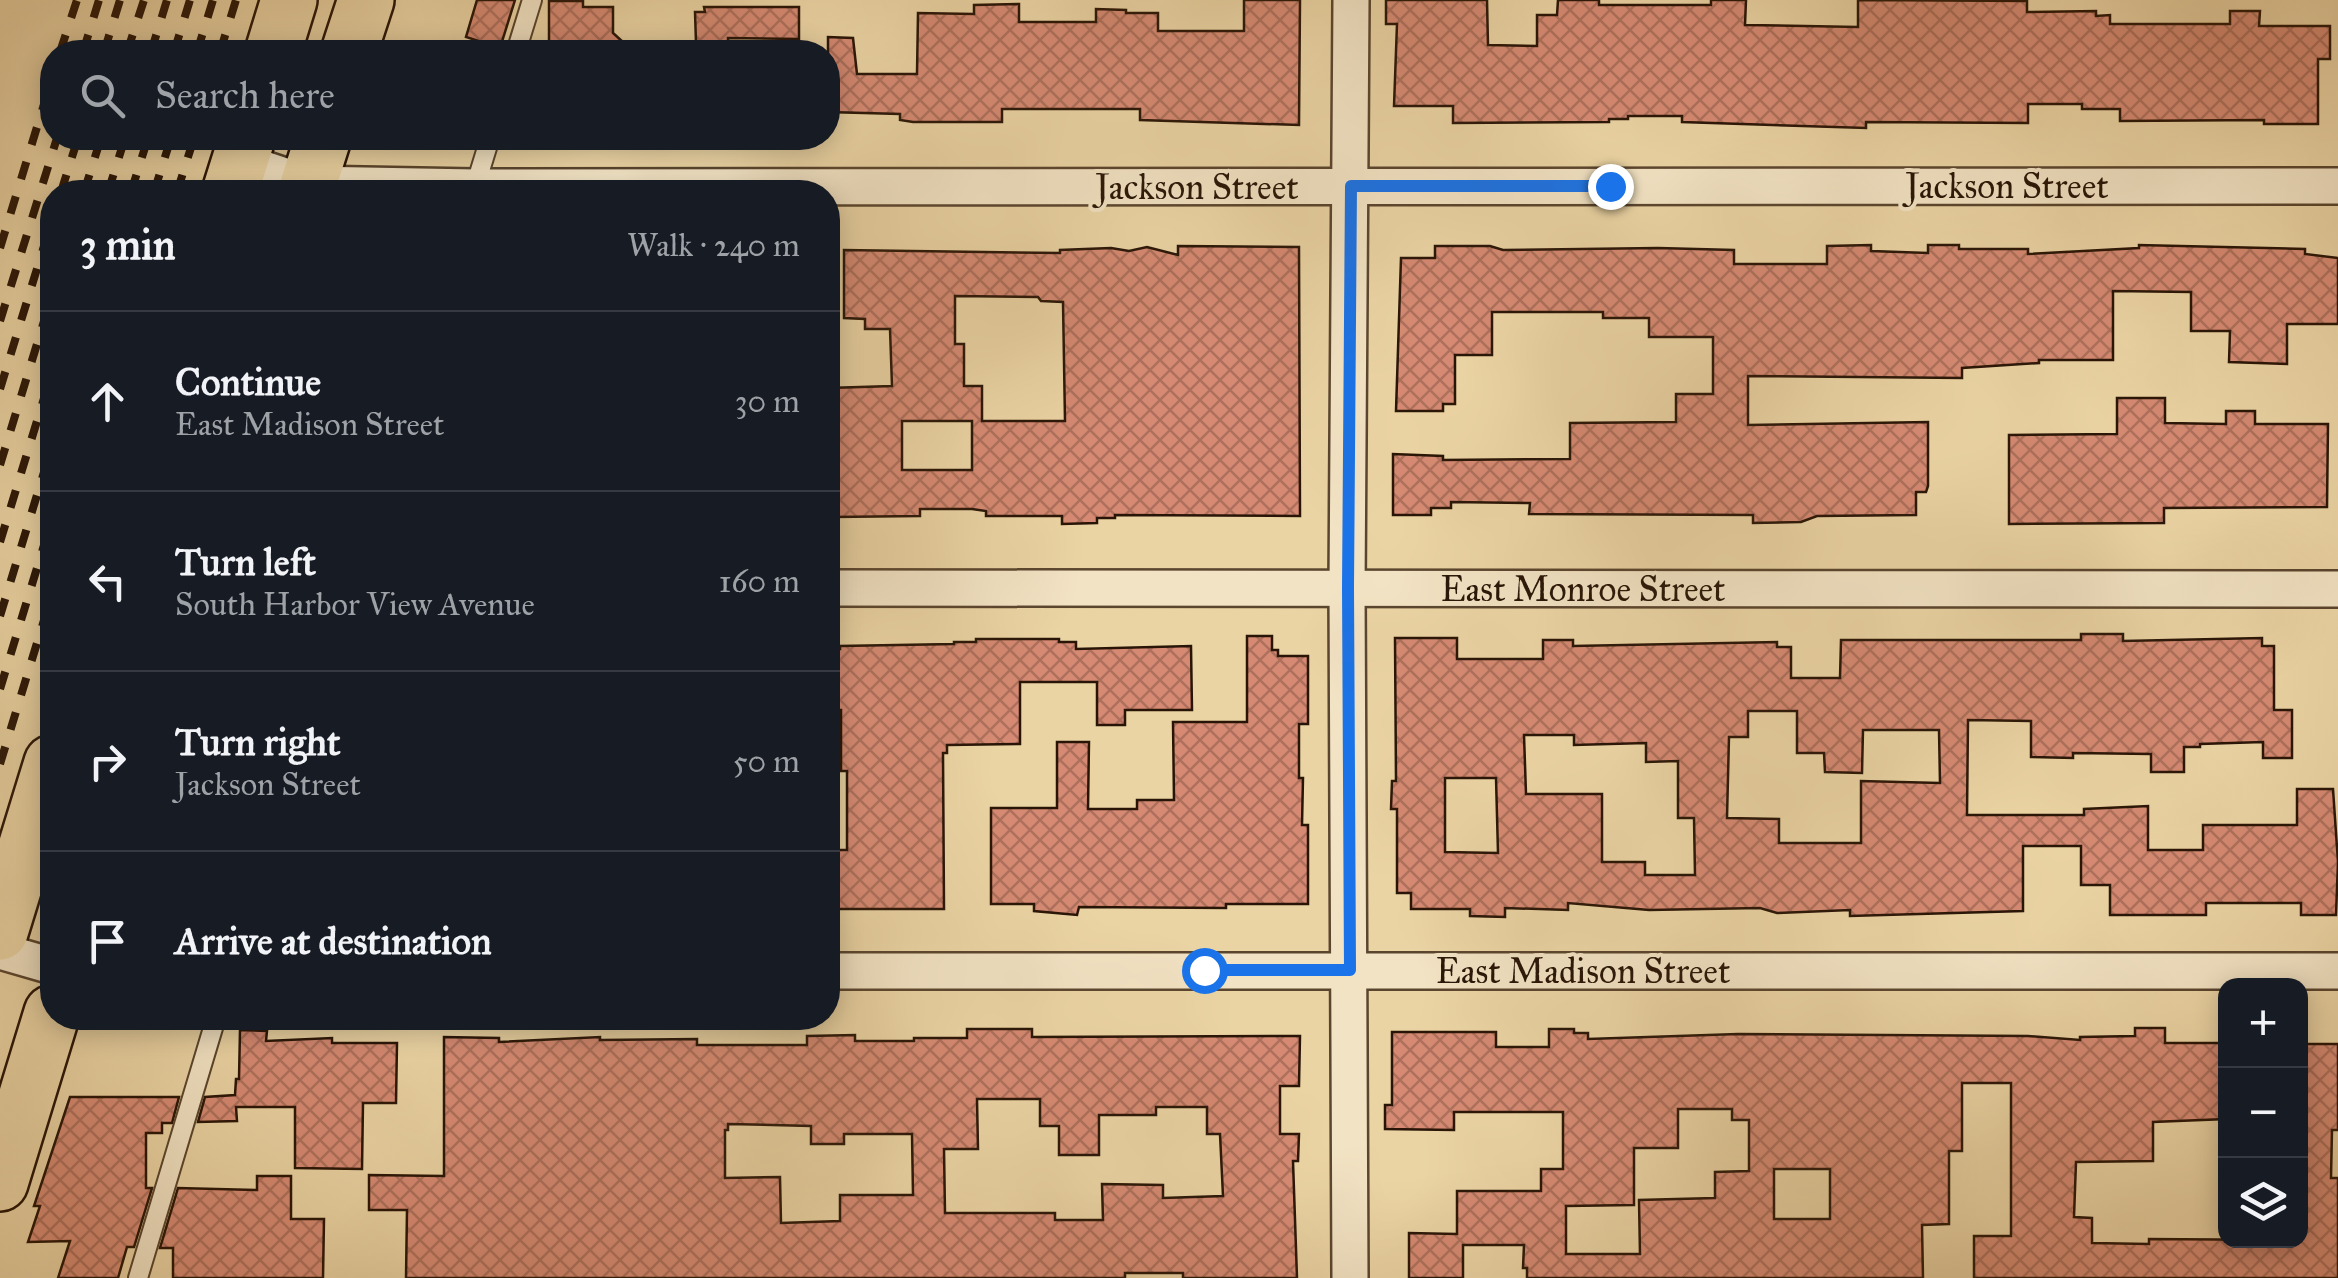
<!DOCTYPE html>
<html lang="en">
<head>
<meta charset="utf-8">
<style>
  body { margin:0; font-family:"IM FELL Great Primer",serif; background:#20242c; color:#f1f3f6 }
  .controls { position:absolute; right:30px; bottom:30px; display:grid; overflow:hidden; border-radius:20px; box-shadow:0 5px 25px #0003 }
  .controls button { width:90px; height:90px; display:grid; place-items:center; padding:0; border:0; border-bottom:2px solid #363941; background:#171b24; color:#f1f3f6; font:50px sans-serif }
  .stop { position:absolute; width:30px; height:30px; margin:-22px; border:8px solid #1a73e8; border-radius:50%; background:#fff }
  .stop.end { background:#1a73e8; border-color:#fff; box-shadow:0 2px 10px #0008 }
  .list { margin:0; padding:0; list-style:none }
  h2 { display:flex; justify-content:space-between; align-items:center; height:130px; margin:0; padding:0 40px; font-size:42px }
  h2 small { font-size:32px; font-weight:400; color:#9ea1a6 }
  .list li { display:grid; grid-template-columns:65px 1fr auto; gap:30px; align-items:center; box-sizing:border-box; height:180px; padding:0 40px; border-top:2px solid #363941 }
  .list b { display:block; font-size:38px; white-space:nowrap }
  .list p { margin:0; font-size:32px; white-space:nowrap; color:#9ea1a6 }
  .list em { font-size:32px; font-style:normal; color:#9ea1a6 }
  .icon { flex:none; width:55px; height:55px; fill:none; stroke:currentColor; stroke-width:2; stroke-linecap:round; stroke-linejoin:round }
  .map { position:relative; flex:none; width:2338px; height:1278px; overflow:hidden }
  .search { position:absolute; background:#171b24; box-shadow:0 5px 25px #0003; left:40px; top:40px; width:800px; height:110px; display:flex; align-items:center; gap:25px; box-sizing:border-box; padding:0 35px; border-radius:40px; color:#9ea1a6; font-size:38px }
  .panel { position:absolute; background:#171b24; box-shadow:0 5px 25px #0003; left:40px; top:180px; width:800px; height:850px; border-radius:40px }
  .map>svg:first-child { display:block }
  .building { fill:url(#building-cross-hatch); stroke:#291507; stroke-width:2.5; fill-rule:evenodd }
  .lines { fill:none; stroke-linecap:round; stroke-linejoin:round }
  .service-casing { stroke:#5a452e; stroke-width:22 }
  .minor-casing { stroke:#5a452e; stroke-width:40 }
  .primary-casing { stroke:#291507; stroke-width:60 }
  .service { stroke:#f2e3c4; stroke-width:18 }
  .minor { stroke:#f2e3c4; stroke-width:35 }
  .primary { stroke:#ebd4a4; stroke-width:55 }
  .rail { stroke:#291507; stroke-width:8; stroke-dasharray:18 18; stroke-linecap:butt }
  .route { stroke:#1a73e8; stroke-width:12 }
  .labels { text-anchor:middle; stroke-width:8; stroke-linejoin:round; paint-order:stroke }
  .street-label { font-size:35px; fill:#291507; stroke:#f2e3c4 }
</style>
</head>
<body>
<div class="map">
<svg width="2338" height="1278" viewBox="0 0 2338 1278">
  <defs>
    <pattern id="building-cross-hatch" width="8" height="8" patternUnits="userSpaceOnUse" patternTransform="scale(2.5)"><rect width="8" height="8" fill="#d68a73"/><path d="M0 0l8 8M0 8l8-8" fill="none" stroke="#ae705c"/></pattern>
  </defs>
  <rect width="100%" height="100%" fill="#ebd4a4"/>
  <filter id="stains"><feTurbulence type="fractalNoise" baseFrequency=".002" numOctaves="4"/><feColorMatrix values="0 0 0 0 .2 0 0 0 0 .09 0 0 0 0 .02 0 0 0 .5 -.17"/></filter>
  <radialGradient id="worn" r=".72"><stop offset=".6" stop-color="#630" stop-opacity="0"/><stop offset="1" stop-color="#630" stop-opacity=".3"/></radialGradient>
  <!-- building -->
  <g class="building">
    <polygon points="477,0 515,0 500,48 466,37"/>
    <polygon points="1244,0 1300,0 1299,125 1140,120 1140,109 1002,109 1002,122 913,122 900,120 900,114 828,112 828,37 853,38 857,74 917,74 918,13 974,14 974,5 1019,4 1019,22 1096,22 1096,9 1126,10 1126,13 1158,13 1158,31 1244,31"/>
    <polygon points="1386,0 1487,0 1488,45 1537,46 1537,15 1557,15 1558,0 1599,0 1599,5 1711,5 1711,0 1746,0 1745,25 1858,27 1858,0 2027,1 2027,12 2096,11 2096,16 2110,15 2110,24 2230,24 2230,11 2260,11 2259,26 2330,26 2330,59 2318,59 2318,124 2264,124 2264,120 2120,121 2120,109 2082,109 2082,104 2028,104 2028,123 1866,122 1866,128 1682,122 1682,116 1628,116 1628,119 1609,119 1609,122 1453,123 1453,106 1394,106 1397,24 1386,24"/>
    <polygon points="549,1 583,1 583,7 613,7 613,33 634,52 549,52"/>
    <polygon points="704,7 799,7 799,39 728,38 728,43 696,43 695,12 705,12"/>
    <polygon points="1871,245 1871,251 1928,253 1928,245 1959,245 1959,249 2028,249 2028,254 2139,248 2139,245 2305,249 2305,254 2338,258 2338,324 2287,324 2287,364 2229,362 2230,331 2191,331 2191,292 2113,291 2113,360 2039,360 2039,363 1962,368 1962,378 1748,376 1748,425 1928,422 1928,486 1926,492 1916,492 1916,515 1817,516 1801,522 1753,523 1753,515 1529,514 1530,503 1451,502 1451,508 1431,508 1431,515 1393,515 1393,454 1443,456 1443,460 1570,459 1570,423 1676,422 1676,394 1713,394 1713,337 1649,337 1649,318 1603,318 1603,312 1492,312 1492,355 1455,355 1455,404 1443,404 1443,411 1396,411 1401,258 1435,258 1435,246 1490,246 1503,250 1658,248 1734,250 1734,264 1827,264 1827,246"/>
    <path d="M1178 246 1299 247 1300 516 1115 515V518H1097V523L1062 524V516H986V511L972 509H920V516L833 517V421H828V388L892 386 890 329H865V319L844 318V250L1060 253V250L1111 248 1129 251 1147 247 1178 255ZM955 296 1038 297 1041 301 1063 302 1065 421H982V386H964V344H955ZM902 421H972V470H902Z"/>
    <polygon points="2117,398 2165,398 2165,423 2226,424 2226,411 2255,411 2255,424 2328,424 2327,507 2164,508 2164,523 2009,524 2009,435 2117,434"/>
    <path d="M2081 634H2123V641L2262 638V646H2274V710H2292V758H2263V742L2200 744V747H2184V772H2151V754L2073 753V758L2031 757V721L1968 720 1967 815H2084V809L2148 806V850H2203V825H2297V789H2333L2338 862 2336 915H2301V903H2206V915H2110V885H2081V846H2023V911L1850 916V910L1777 913 1760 908 1649 910 1568 903V910L1505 908V917L1470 916V909H1411V893H1397V809H1391L1392 781H1396L1395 638H1457V659H1543V640H1573V646L1777 642V647H1791V678H1840L1841 640H2081ZM1748 711H1797V753H1824L1825 772 1862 773 1863 730H1939L1940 783 1861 781V843H1779V819L1727 818 1729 737H1748ZM1524 735H1574V745L1646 743V762L1678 761V818H1694L1695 875H1645V862H1602V794H1526ZM1445 778H1496L1498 853 1445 852Z"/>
    <polygon points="1247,636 1272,636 1272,650 1278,650 1278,656 1308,656 1308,724 1299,724 1299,778 1303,778 1302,825 1308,825 1308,904 1226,904 1226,908 1079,907 1077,915 1034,911 1034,904 991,904 991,808 1057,808 1057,742 1089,742 1088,809 1137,809 1137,800 1174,800 1173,722 1247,722"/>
    <polygon points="976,639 1059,639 1059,642 1076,642 1076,649 1191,646 1192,710 1125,710 1125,725 1097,725 1097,682 1020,682 1020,744 947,745 947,753 943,753 944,909 838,909 838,904 828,904 828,850 847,850 847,771 841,771 841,710 828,710 828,655 832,655 832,649 840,649 840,646 954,644 954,642 976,642"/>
    <path d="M2135 1028H2165V1043H2226V1119L2153 1122V1161L2076 1162 2074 1217 2092 1218V1243L2149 1244V1239L2300 1240 2301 1044H2338V1130H2332L2331 1178H2338V1278H1974V1236H2011V1083H1962V1151H1949V1224L1922 1225 1923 1278H1527V1268H1523L1524 1245H1463V1278H1409V1233L1457 1234V1191H1541V1169H1563V1112H1454V1130L1385 1129V1105H1392V1032H1496V1047H1549V1029H1574V1033H1588V1039L1738 1034 2028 1036 2080 1040V1037L2135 1036ZM1678 1109H1732V1120H1749V1171L1715 1172V1198L1639 1200 1640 1254H1566V1206L1634 1205V1148H1678ZM1774 1169H1830V1219H1774Z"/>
    <path d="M967 1029H1032V1037L1300 1036 1299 1086H1280V1134H1299L1298 1161H1293L1297 1278H1183V1273H1125V1278H406L407 1210H369V1175L444 1176V1037L499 1038V1042L600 1037V1040L697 1039V1045H807V1036L855 1035V1041H914V1038H967ZM977 1099H1040V1126H1059V1155H1099V1115H1156V1107H1207V1134H1220L1223 1196 1163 1198V1185L1102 1184 1103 1220H1055V1213H945L944 1149H978ZM728 1124 811 1126V1144H844V1134H912L913 1195H840V1221L781 1223 780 1177 725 1178V1130H728Z"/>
    <polygon points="240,1030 267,1031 266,1041 332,1038 332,1043 397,1043 396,1103 363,1103 362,1169 295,1168 295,1107 236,1107 237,1121 198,1122 205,1097 235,1095 236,1079 239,1079"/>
    <polygon points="70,1097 179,1097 172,1123 162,1123 162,1133 146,1133 146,1188 152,1188 134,1247 127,1247 118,1278 58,1278 70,1241 28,1242 40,1206 34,1206"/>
    <polygon points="257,1176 291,1176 291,1219 324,1219 323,1278 173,1278 173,1248 160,1248 178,1188 257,1190"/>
  </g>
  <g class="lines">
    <!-- service casing -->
    <g class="service-casing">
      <g id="service">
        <polyline points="516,52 532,0"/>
        <polyline points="474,190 490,138"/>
        <polyline points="138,1278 216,1018"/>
      </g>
    </g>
    <!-- minor casing -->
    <g class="minor-casing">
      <g id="minor">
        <polyline points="240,161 309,184 475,187 2338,186"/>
        <polyline points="828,588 2338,589"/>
        <polyline points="0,951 52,966"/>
        <polyline points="828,971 2338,971"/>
        <polyline points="1350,1278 1347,588 1351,0"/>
      </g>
    </g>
    <!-- primary casing -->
    <g class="primary-casing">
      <g id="primary">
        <polyline points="273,52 289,0"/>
        <polyline points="349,52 366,0"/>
        <polyline points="230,192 247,138"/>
        <polyline points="306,192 323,138"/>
        <polyline points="0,932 52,763"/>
        <polyline points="0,1183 52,1013"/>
      </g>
    </g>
    <!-- service -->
    <use href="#service" class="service"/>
    <!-- minor -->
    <use href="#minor" class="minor"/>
    <!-- primary -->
    <use href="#primary" class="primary"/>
    <!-- rail -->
    <g class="rail">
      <polyline points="60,52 77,0"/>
      <polyline points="83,52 99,0"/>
      <polyline points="104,52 120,0"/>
      <polyline points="127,52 144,0"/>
      <polyline points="151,52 167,0"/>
      <polyline points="174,52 190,0"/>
      <polyline points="197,52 213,0"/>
      <polyline points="220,52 236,0"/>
      <polyline points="61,192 78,138"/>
      <polyline points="84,192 101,138"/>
      <polyline points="108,192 125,138"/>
      <polyline points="131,192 148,138"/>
      <polyline points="154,192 171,138"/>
      <polyline points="177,192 194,138"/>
      <polyline points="0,248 52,78"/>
      <polyline points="0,321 57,138"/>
      <polyline points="0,389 52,220"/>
      <polyline points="0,465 52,295"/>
      <polyline points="0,542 52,372"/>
      <polyline points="0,616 52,446"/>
      <polyline points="0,689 52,519"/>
      <polyline points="0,764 52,594"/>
    </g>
  </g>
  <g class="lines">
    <!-- route -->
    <polyline class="route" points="1204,970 1350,970 1348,588 1351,186 1610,186"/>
  </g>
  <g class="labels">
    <!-- street labels -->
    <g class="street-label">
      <text x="2007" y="198">Jackson Street</text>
      <text x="1197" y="199">Jackson Street</text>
      <text x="1583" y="601">East Monroe Street</text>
      <text x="1583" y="983">East Madison Street</text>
    </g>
  </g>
  <rect width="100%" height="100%" filter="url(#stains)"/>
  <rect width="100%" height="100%" fill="url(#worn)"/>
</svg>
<div class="controls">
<button>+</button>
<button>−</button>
<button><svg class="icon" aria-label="layers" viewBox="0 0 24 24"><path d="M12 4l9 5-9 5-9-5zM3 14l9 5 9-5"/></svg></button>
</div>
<div class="stop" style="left:1204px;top:970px"></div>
<div class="stop end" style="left:1610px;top:186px"></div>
<div class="search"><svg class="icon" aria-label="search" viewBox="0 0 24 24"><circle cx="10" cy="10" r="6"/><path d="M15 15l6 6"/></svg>Search here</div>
<section class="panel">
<h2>3 min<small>Walk · 240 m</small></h2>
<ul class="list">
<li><svg class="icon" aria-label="ahead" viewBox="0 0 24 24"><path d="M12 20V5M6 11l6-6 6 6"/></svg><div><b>Continue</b><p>East Madison Street</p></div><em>30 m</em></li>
<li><svg class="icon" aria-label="left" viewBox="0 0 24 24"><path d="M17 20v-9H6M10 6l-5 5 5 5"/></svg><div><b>Turn left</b><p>South Harbor View Avenue</p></div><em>160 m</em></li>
<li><svg class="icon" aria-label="right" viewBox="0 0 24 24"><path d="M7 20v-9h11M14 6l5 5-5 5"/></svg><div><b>Turn right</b><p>Jackson Street</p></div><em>50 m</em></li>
<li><svg class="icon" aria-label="arrive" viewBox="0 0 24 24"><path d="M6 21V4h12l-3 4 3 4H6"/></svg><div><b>Arrive at destination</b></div></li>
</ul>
</section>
</div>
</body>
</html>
